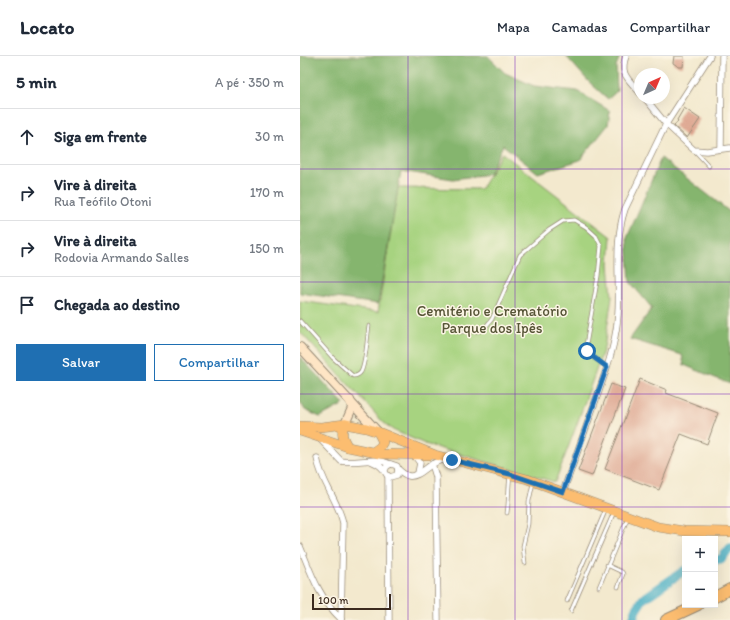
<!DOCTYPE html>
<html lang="pt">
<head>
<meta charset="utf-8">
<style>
  body { margin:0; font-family:Itim,sans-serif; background:#f6f6f7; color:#1f2937 }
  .controls { position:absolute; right:12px; bottom:12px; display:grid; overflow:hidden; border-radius:0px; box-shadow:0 4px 16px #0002 }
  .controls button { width:36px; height:36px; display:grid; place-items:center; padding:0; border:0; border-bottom:1px solid #e0e1e3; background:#fff; color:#1f2937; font:20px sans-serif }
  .compass { position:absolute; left:334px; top:12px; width:36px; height:36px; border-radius:50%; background:#fff; box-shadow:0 4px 16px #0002; rotate:44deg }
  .scale { position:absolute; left:12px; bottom:10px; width:79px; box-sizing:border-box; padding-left:4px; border:2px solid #3b2a1e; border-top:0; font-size:11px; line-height:14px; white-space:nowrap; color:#3b2a1e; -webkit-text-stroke:3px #fcf5e5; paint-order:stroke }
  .stop { position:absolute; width:12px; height:12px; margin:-9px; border:3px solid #1f6fb2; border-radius:50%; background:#fff }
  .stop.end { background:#1f6fb2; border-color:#fff; box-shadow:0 1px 4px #0008 }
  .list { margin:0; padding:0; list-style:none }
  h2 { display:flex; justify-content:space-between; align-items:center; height:52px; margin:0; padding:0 16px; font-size:17px }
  h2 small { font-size:13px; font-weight:400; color:#747a83 }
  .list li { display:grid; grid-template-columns:26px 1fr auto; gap:12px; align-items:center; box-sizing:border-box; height:56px; padding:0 16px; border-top:1px solid #e0e1e3 }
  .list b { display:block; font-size:15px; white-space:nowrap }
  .list p { margin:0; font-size:13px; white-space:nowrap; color:#747a83 }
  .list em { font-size:13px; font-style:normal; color:#747a83 }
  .actions { display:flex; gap:8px; padding:12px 16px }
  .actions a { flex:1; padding:9px 0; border:1px solid #1f6fb2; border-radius:0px; text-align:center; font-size:14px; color:#1f6fb2 }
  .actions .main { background:#1f6fb2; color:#fff }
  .icon { flex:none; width:22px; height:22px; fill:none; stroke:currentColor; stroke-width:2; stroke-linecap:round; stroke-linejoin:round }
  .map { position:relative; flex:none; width:430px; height:564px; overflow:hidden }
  header { display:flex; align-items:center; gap:24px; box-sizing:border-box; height:56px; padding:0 20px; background:#fff; border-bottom:1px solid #e0e1e3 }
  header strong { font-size:19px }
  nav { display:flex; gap:22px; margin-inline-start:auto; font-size:14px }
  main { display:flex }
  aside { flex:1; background:#fff }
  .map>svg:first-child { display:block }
  .green { fill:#a7d380; stroke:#717e4f }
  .forest { fill:#85b56e; stroke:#607046 }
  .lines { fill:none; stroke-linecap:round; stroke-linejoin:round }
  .river { stroke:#43acc3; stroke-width:9 }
  .building { fill:#dda48e }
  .lane-casing { stroke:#978a76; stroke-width:4.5 }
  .street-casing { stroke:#978a76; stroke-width:7 }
  .secondary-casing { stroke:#978a76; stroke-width:10 }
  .primary-casing { stroke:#978a76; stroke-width:10 }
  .highway-casing { stroke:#978a76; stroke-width:12 }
  .lane { stroke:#fff; stroke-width:3 }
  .street { stroke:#fff; stroke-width:5.5 }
  .secondary { stroke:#fee5c5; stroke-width:8 }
  .primary { stroke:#fcbd6f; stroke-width:9 }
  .highway { stroke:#fcbd6f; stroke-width:10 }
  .route { stroke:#1f6fb2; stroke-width:5 }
  .grid { fill:none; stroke:#7b2cbf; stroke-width:1; stroke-opacity:0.55 }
  .labels { text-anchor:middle; stroke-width:3; stroke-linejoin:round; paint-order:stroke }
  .park-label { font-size:15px; fill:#565436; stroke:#fcf5e5 }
</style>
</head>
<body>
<header>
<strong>Locato</strong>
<nav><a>Mapa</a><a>Camadas</a><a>Compartilhar</a></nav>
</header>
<main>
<aside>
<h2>5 min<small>A pé · 350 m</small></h2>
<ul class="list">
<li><svg class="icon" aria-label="ahead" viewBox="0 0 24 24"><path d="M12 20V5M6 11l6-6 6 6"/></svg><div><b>Siga em frente</b></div><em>30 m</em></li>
<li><svg class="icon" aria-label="right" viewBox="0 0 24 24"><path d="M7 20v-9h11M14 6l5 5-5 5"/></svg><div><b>Vire à direita</b><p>Rua Teófilo Otoni</p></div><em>170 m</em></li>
<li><svg class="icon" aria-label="right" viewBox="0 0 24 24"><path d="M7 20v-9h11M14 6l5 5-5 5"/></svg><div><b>Vire à direita</b><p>Rodovia Armando Salles</p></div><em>150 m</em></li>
<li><svg class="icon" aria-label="arrive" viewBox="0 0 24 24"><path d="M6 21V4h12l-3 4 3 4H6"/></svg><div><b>Chegada ao destino</b></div></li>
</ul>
<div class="actions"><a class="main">Salvar</a><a>Compartilhar</a></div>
</aside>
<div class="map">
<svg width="430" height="564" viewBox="0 0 430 564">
  <rect width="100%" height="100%" fill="#fcf5e5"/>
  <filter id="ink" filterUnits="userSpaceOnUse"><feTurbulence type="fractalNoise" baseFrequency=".025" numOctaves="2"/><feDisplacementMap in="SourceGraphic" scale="8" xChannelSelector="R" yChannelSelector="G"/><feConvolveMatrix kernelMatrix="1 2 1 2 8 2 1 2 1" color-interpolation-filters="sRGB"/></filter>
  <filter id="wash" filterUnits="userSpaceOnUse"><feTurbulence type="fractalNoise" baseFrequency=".012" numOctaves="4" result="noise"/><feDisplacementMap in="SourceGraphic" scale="16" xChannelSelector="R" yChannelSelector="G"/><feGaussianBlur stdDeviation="0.9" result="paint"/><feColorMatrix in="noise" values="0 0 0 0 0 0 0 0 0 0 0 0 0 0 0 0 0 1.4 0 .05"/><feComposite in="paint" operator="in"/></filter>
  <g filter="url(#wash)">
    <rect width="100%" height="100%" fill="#f3e9ce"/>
    <!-- green -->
    <polygon class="green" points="202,97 311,181 309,208 312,241 304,292 274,376 255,426 125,388 93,374 83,366 0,276 0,245 78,256 98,132 181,133"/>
    <!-- forest -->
    <g class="forest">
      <polygon points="0,0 188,0 205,17 234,30 277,35 310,55 308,69 280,104 238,117 203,89 189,118 153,123 101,115 78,248 0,237"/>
      <polygon points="266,0 320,0 316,10 317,35 308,43 289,26"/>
      <polygon points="361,102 430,156 430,328 384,309 382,299 330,283 352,252 330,226 327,182"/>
      <polygon points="0,301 44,348 20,361 5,354 0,346"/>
    </g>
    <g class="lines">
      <!-- river -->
      <g class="river">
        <polyline points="415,504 421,503 430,492"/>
        <polyline points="333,564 336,554 343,543 385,514"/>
      </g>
    </g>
    <g id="blocks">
      <!-- building -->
      <g class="building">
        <polygon points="374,0 384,0 383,11 379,11 373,7"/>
        <polygon points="384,52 400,63 387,82 374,70 378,65 377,64"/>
        <polygon points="340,323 367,334 366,337 418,357 407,388 381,378 359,434 305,413"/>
        <polygon points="311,328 325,333 292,420 278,415"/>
      </g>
    </g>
  </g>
  <g filter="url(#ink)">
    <use href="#blocks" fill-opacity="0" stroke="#978a76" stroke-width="1"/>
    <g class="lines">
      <!-- lane casing -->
      <g class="lane-casing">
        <g id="lane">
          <polyline points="394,94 409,110"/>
          <path d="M0 265 33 302 53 320C56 320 59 319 61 316 66 307 67 282 69 270"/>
          <polyline points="159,276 178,275 183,274 192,263 220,199 249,174 263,165 274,164 286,171 296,180 301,190 298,220 286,289 289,298 307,311"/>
          <path d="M207 457C209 445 208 432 210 420"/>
          <polyline points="225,507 223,490 228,468 229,445 233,427"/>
          <polyline points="307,509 322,516 323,518 318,531"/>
          <polyline points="299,531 328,461"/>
          <polyline points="267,545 306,453"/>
          <polyline points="271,555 314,456"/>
        </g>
      </g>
      <!-- street casing -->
      <g class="street-casing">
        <g id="street">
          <path d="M326 0C319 19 329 23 340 37"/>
          <polyline points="345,42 366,68 394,94 407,95 430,92"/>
          <polyline points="421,92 422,0"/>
          <path d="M21 384 41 405C57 408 75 400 90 408"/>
          <polyline points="114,399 120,407 118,417"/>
          <path d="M17 402C21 426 38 444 43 467L41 564"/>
          <path d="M71 405C78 408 83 411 87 419L90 421 97 419 98 415 97 410 91 408 87 410 85 414"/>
          <polyline points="132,408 136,421 138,564"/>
          <path d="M98 413C101 416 105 419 109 420 121 422 131 403 146 404"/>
          <polyline points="88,420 89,564"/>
          <path d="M263 436C275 402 287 369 299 335 305 317 312 299 315 280 324 238 311 194 325 153L366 68 410 0"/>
          <path d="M0 490C11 517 19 542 41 563"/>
        </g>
      </g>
      <!-- secondary casing -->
      <g class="secondary-casing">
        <g id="secondary">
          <polyline points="0,291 78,376"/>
          <polyline points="45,368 52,352 50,344"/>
        </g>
      </g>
      <!-- primary casing -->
      <g class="primary-casing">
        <g id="primary">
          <path d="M45 368C40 377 43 383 48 391"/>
          <polyline points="0,370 21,371 45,368 66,372 78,376 135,399 227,423 358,471 384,475 430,476"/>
          <polyline points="0,375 48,391 81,398 129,399"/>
          <polyline points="73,396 80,391 83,386 78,376"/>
        </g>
      </g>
      <!-- highway casing -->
      <g class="highway-casing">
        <g id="highway">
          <polyline points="415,541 430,533"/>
          <polyline points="366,564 398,549"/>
        </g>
      </g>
      <!-- lane -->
      <use href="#lane" class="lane"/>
      <!-- street -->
      <use href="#street" class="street"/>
      <!-- secondary -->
      <use href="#secondary" class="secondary"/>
      <!-- primary -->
      <use href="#primary" class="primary"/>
      <!-- highway -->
      <use href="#highway" class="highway"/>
    </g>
  </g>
  <g class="lines" filter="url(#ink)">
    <!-- route -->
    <polyline class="route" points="152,404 210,418 263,436 307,311 289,298 287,295"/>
  </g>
  <!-- grid -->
  <path class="grid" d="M108 0V564M215 0V564M322 0V564M0 113H430M0 226H430M0 338H430M0 451H430"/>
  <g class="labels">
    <!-- park labels -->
    <g class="park-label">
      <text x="192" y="260">Cemitério e Crematório<tspan x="192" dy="17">Parque dos Ipês</tspan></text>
    </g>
  </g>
</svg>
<div class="controls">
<button>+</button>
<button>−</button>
</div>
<svg class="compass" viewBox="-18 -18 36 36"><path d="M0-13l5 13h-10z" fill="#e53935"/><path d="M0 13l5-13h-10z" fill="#747a83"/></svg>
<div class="scale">100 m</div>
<div class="stop" style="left:287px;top:295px"></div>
<div class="stop end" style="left:152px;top:404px"></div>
</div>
</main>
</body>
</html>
